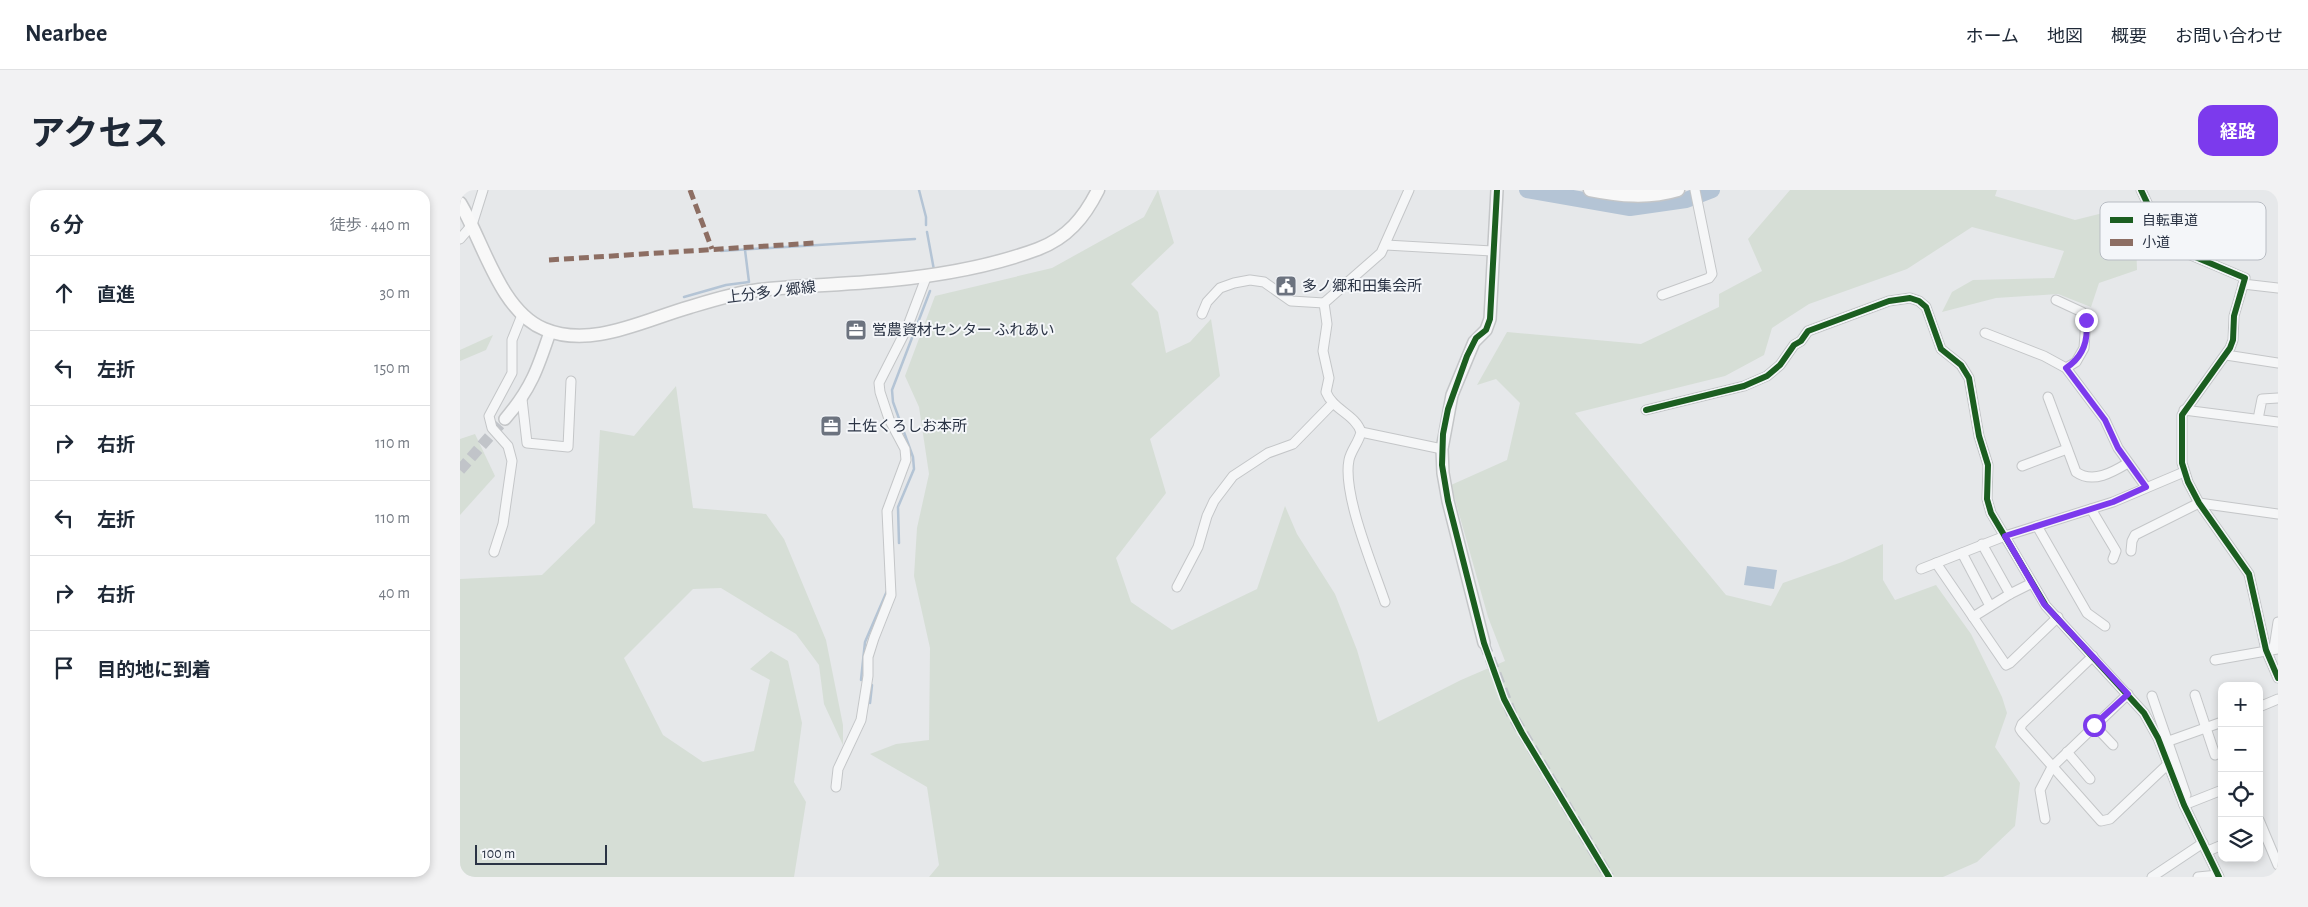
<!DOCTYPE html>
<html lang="ja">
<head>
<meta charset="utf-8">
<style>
  body { margin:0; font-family:"Alegreya Sans","Noto Sans JP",sans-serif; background:#f2f2f3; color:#1f2937 }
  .controls { position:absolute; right:15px; bottom:15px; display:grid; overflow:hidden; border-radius:10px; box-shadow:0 2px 8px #0003 }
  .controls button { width:45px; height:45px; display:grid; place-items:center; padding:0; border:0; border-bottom:1px solid #e0e1e3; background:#fff; color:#1f2937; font:25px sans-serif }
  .scale { position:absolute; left:15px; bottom:12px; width:132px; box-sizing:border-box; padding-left:5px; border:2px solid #2b3445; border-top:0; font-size:14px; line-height:18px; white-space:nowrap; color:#2b3445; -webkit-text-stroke:4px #f4f6f9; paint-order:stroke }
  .stop { position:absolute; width:15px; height:15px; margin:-11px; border:4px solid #7c3aed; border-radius:50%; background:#fff }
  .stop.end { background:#7c3aed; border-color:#fff; box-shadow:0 1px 5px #0008 }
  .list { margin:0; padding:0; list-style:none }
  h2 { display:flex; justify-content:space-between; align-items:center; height:65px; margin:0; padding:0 20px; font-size:21px }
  h2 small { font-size:16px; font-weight:400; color:#747a83 }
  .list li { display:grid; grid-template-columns:32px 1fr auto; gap:15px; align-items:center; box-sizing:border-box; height:75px; padding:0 20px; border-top:1px solid #e0e1e3 }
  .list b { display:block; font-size:19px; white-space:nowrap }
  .list em { font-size:16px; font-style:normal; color:#747a83 }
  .icon { flex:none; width:28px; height:28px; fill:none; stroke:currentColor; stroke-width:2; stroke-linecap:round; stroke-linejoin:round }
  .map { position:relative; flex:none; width:1818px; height:687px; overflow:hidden; border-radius:15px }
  header { display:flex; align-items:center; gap:30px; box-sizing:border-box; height:70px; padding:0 25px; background:#fff; border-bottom:1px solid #e0e1e3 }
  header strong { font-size:24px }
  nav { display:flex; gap:28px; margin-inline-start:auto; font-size:18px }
  .intro { display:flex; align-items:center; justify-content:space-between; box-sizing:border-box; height:120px; padding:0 30px }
  h1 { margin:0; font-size:35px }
  .button { padding:12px 22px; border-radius:15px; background:#7c3aed; color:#fff; font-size:18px; font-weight:700 }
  main { display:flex; gap:30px; padding:0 30px }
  aside { flex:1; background:#fff; border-radius:15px; box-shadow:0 2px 8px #0003 }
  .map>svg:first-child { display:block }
  .green { fill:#d6ded6 }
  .water { fill:#b4c4d5 }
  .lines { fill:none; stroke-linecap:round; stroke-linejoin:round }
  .stream { stroke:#b4c4d5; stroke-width:2.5 }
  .river { stroke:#b4c4d5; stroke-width:16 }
  .tertiary-tunnel { stroke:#c1c4c9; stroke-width:11; stroke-dasharray:11 5.5; stroke-linecap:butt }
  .minor-casing { stroke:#c4c6c8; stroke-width:11 }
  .tertiary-casing { stroke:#c4c6c8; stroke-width:14 }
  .secondary-casing { stroke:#c4c6c8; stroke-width:15 }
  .minor { stroke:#f5f6f7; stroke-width:9 }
  .tertiary { stroke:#f5f6f7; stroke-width:11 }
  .secondary { stroke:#f8f8f8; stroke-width:12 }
  .quiet { stroke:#8d6e63; stroke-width:5; stroke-dasharray:10 5; stroke-linecap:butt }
  .cycleway-casing { stroke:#f4f6f9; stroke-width:9 }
  .cycleway { stroke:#1b5e20; stroke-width:6 }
  .route { stroke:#7c3aed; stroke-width:6 }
  .labels { text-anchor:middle; stroke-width:4; stroke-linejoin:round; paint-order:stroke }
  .poi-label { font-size:15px; fill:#2b3445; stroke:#f4f6f9; text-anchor:start }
  .street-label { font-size:15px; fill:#2b3445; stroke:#f4f6f9 }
  .key { fill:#f4f6f9; stroke:#b8bcc3; stroke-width:1 }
  .key-label { font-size:14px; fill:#2b3445 }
</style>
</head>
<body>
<header>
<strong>Nearbee</strong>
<nav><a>ホーム</a><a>地図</a><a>概要</a><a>お問い合わせ</a></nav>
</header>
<div class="intro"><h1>アクセス</h1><a class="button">経路</a></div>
<main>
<aside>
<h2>6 分<small>徒歩 · 440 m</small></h2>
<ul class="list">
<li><svg class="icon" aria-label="ahead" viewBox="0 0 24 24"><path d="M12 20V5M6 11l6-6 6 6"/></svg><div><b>直進</b></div><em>30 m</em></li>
<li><svg class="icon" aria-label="left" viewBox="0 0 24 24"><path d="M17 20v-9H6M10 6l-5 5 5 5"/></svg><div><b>左折</b></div><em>150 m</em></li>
<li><svg class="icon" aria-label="right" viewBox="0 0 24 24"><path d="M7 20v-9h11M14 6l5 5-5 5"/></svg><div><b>右折</b></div><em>110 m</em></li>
<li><svg class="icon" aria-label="left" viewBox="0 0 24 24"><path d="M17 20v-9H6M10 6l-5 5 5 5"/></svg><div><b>左折</b></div><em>110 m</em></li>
<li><svg class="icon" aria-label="right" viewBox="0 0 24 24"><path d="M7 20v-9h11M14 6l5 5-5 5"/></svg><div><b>右折</b></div><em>40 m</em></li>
<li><svg class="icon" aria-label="arrive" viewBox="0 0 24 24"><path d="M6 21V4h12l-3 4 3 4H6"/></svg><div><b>目的地に到着</b></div></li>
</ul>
</aside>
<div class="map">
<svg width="1818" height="687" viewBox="0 0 1818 687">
  <rect width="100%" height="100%" fill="#e6e8ea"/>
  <!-- green -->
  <g class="green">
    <polygon points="698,0 714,53 671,94 698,122 706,163 730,152 751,129 760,186 690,249 706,303 656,368 671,412 712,440 797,399 825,316 837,344 875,404 897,460 918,532 1001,490 1045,471 1028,427 991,295 1047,270 1060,213 1036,189 1017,195 1047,142 1181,154 1259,117 1259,104 1302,81 1288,49 1330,0 1537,0 1535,6 1615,30 1675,15 1677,80 1639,93 1631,117 1598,104 1536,108 1482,122 1492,102 1513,90 1594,88 1604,61 1512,37 1447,79 1349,114 1312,138 1304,165 1265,186 1115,223 1266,405 1311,416 1323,393 1382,372 1423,354 1423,390 1435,410 1476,395 1511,444 1542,507 1547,523 1535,557 1560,593 1555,636 1517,672 1483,687 469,687 479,675 467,597 410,564 436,554 469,550 470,458 454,386 457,338 469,284 459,217 445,186 475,106 592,78 684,27"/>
    <polygon points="33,145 26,160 0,171 0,160"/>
    <polygon points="216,196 233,318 306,324 324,349 366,450 383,535 383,555 364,514 359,475 336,444 261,398 233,399 164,468 203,545 243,572 294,561 310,490 290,479 311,461 328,471 342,533 334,592 346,612 334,687 0,687 0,389 82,385 135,333 140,240 174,246"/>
    <polygon points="15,244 35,286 0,325 0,249"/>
  </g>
  <!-- water -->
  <polygon class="water" points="1287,376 1317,380 1314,399 1284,395"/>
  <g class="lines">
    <!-- stream -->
    <g class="stream">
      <polyline points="459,0 466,27 466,35"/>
      <polyline points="467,42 474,80"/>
      <polyline points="261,61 455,49"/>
      <polyline points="224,107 266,95 289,92 285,60"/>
      <polyline points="439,353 438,317 454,279 453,267 433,212 432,200 470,101"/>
      <polyline points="401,490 405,452 427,401"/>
      <polyline points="410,513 412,495"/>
    </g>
    <!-- river -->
    <polyline class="river" points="1067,0 1170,18 1226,10 1252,0"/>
    <!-- tertiary-tunnel -->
    <g class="tertiary-tunnel">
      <polyline points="0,280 45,229"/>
      <polyline points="1024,453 1052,525 1149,687"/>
    </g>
    <!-- minor casing -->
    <g class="minor-casing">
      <g id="minor">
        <polyline points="1681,0 1707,55 1785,88 1774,126 1773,150 1770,158 1722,225 1722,273 1728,292 1739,313 1789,384 1806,460 1818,488"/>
        <polyline points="0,49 12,35 23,0"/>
        <polyline points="926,55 1032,61"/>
        <polyline points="1783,94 1818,98"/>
        <polyline points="1202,105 1249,88 1252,84 1235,0"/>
        <polyline points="1596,110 1622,122 1626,130 1624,158 1616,172 1606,178"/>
        <polyline points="742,124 747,112 760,98 774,93 790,90 804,92 831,111 864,113"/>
        <polyline points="1525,143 1584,166 1606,178 1645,230 1658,258 1686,297"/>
        <polyline points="1766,165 1818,173"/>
        <path d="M1588 207 1616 282C1633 294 1653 282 1668 273"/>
        <polyline points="62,209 67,253 108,257 111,191"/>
        <polyline points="1186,220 1284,196 1307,186 1320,175 1334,155 1341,151 1348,141 1429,111 1450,108 1459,111 1466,117 1481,159 1501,175 1509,188 1519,246 1528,275 1527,309 1531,323 1586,416 1684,523 1698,548 1724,615 1759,687"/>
        <polyline points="1724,220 1818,232"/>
        <polyline points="1798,229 1802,209 1818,208"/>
        <polyline points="901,242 982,259"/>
        <polyline points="1562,276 1607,259"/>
        <polyline points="1631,319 1656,361 1653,369"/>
        <polyline points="1577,336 1627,423 1645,436"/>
        <polyline points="1522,354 1550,404"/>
        <polyline points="1671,361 1672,351 1675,345 1739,313 1818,324"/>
        <polyline points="34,362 43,334 52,271 48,256 32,238 29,226 52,183 52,150 62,125"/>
        <polyline points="1502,363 1530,416"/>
        <polyline points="1476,373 1546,475 1550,473 1598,427"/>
        <polyline points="1461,379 1545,346 1653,312 1724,282"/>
        <polyline points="717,397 738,357 747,326 754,311 773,286 808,263 833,254 873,213"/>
        <path d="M925 412C914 379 882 304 889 270 891 260 899 252 901 242 895 224 873 220 866 202L869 188 863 161 867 134 864 113 921 63 949 0"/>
        <polyline points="1513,427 1550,404 1572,393"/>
        <polyline points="1814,458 1818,432"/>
        <polyline points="1633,466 1562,534 1560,539 1562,542 1641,631 1650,629 1708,574"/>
        <polyline points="1755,470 1818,459"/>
        <polyline points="1735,505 1755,565"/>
        <polyline points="1692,506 1726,605"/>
        <polyline points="1799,517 1818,509"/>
        <polyline points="1634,535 1653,555"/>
        <polyline points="1709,551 1762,532"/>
        <polyline points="1607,562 1630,589"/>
        <polyline points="376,597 378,579 401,530 408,486 408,467 414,448 431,405 427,321 446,270 445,259 429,229 420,202 419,193 447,138 467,85"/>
        <polyline points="1724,615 1762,600"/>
        <polyline points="1585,629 1580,600 1592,577 1668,504"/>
        <polyline points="1799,630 1818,675"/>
        <polyline points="1748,661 1762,655"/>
        <polyline points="1692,687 1743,653"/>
        <polyline points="1738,687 1758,685"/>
      </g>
    </g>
    <!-- tertiary casing -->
    <g class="tertiary-casing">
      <g id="tertiary">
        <path d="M45 229C71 199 78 178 90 142"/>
        <polyline points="1024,453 988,311 983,283 982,259 992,205 1014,152 1026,140 1030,129 1037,0"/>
      </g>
    </g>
    <!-- secondary casing -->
    <g class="secondary-casing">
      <g id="secondary">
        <path d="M1130 0C1160 6 1188 9 1218 0"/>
        <path d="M0 13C23 51 40 121 84 139 131 159 184 130 230 117 253 110 275 103 299 100 335 96 372 95 408 92 462 88 527 78 578 59 607 48 624 28 638 0"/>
      </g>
    </g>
    <!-- minor -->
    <use href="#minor" class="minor"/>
    <!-- tertiary -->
    <use href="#tertiary" class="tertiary"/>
    <!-- secondary -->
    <use href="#secondary" class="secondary"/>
    <!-- quiet -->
    <g class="quiet">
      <polyline points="230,0 252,59"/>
      <polyline points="89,70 354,53"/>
    </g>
    <!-- cycleway casing -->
    <g class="cycleway-casing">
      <g id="cycleway">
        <polyline points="1037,0 1030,129 1026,140 1016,148 1007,166 988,219 983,244 982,275 988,311 1024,453 1044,509 1062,543 1149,687"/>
        <polyline points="1681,0 1707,55 1785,88 1774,126 1773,150 1770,158 1722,225 1722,273 1728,292 1739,313 1789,384 1806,460 1818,488"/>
        <polyline points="1186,220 1284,196 1307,186 1320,175 1334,155 1341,151 1348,141 1429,111 1450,108 1459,111 1466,117 1481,159 1501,175 1509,188 1519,246 1528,275 1527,309 1531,323 1586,416 1684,523 1698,548 1724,615 1759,687"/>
      </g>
    </g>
    <!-- cycleway -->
    <use href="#cycleway" class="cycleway"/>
  </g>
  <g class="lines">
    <!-- route -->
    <path class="route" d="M1626 130C1629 151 1623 167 1606 178L1645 230 1658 258 1686 297 1653 312 1545 346 1584 414 1668 504 1634 535"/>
  </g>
  <!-- icons -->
  <defs>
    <g id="civic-square" transform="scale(1.125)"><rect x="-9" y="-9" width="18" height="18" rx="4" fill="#6c737f" stroke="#f4f6f9"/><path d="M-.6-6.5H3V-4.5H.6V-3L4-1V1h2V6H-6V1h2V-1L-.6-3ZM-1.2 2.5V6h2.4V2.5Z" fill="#fff"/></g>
    <g id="office-square" transform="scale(1.125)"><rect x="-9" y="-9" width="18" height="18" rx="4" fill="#6c737f" stroke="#f4f6f9"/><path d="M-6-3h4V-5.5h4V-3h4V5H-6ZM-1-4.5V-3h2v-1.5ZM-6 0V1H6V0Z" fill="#fff"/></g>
  </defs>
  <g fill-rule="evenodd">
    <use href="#civic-square" x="826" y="96"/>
    <use href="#office-square" x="396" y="140"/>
    <use href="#office-square" x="371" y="236"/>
  </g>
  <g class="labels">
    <!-- poi labels -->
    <g class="poi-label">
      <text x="842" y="101">多ノ郷和田集会所</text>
      <text x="412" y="145">営農資材センター ふれあい</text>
      <text x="387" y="241">土佐くろしお本所</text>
    </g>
    <!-- street labels -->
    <g class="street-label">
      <text transform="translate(311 102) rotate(-7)" y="5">上分多ノ郷線</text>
    </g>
  </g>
  <!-- legend -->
  <rect x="1640" y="12" width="166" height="58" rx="8" class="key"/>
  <rect x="1650" y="27" width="23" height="6" fill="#1b5e20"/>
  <rect x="1650" y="49" width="23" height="7" fill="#8d6e63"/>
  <g class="key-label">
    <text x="1682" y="35">自転車道</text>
    <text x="1682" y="57">小道</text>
  </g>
</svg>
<div class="controls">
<button>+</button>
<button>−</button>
<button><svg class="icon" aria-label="locate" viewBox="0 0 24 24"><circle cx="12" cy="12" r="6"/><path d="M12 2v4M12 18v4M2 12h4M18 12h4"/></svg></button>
<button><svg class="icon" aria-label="layers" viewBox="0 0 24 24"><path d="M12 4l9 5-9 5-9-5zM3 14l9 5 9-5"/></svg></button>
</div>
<div class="scale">100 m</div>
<div class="stop" style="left:1634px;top:535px"></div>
<div class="stop end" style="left:1626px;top:130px"></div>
</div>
</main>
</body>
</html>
